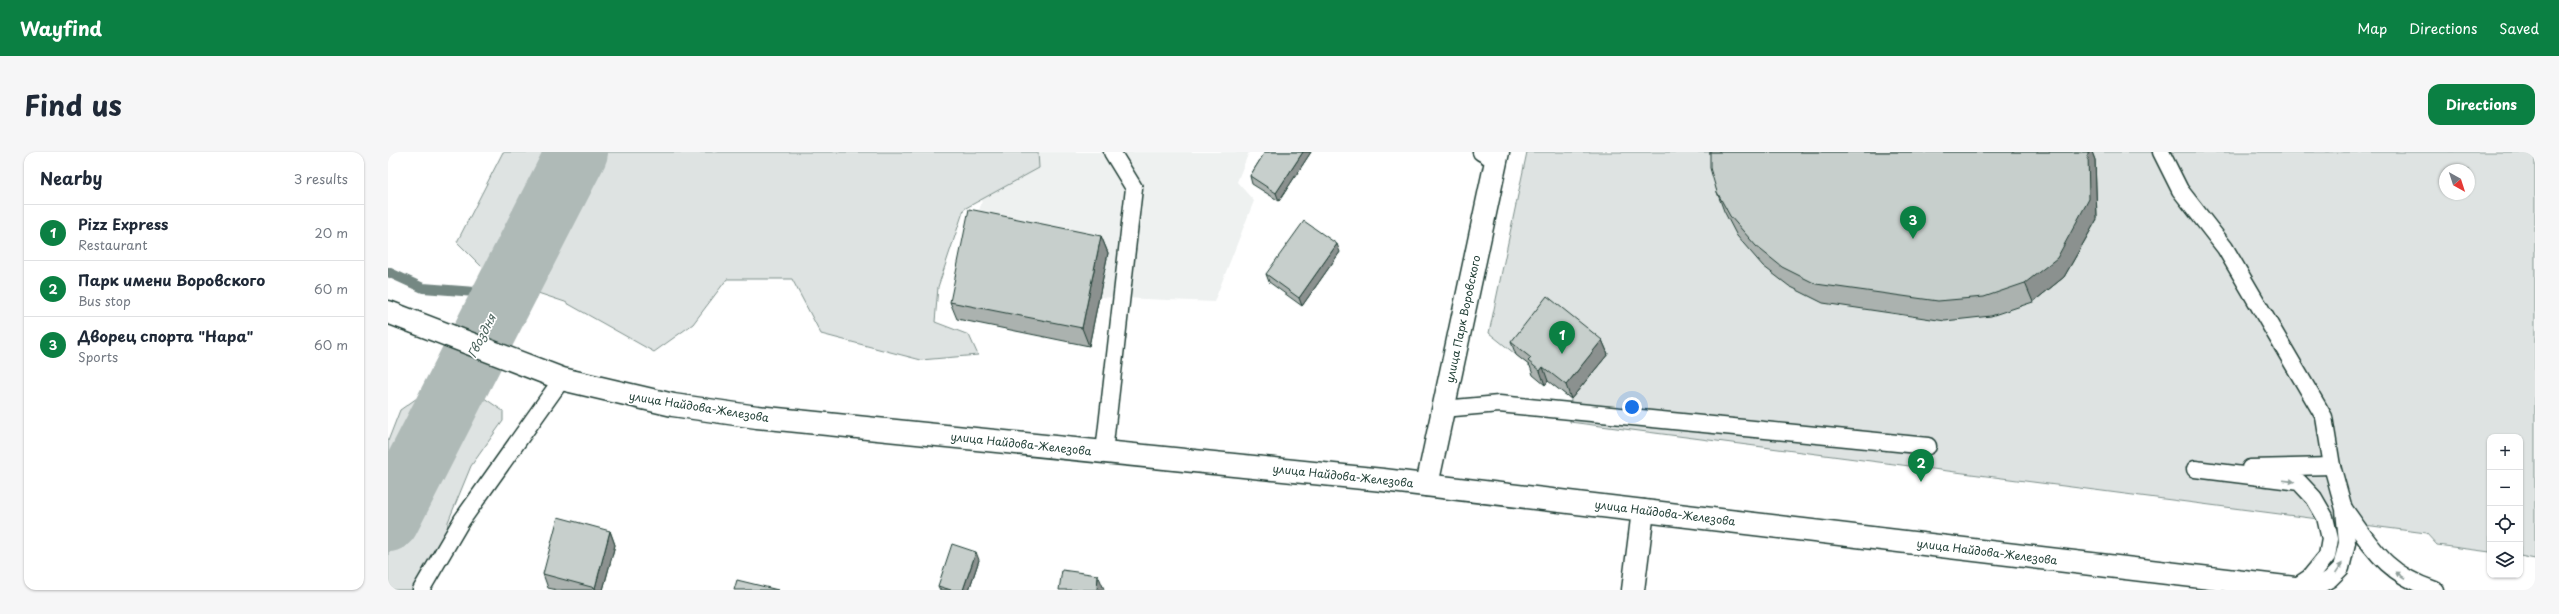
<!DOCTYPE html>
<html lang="en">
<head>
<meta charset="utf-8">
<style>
  body { margin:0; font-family:"Playpen Sans",sans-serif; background:#f6f6f7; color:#1f2937 }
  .controls { position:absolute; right:12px; bottom:12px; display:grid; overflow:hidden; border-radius:8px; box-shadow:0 1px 3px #0004 }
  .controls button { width:36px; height:36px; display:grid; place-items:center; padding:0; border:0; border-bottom:1px solid #e0e1e3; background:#fff; color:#1f2937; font:20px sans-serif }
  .compass { position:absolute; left:2051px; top:12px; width:36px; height:36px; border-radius:50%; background:#fff; box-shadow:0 1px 3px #0004; rotate:141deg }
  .you { position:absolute; left:1244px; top:255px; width:14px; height:14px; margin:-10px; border:3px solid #fff; border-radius:50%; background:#1a73e8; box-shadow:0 0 0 6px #1a73e833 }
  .badge { display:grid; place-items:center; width:26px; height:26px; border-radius:50%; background:#0b8043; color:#fff; font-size:13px; font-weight:700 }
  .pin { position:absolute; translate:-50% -33px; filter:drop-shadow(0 1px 2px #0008) }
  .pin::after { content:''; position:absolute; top:21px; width:14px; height:12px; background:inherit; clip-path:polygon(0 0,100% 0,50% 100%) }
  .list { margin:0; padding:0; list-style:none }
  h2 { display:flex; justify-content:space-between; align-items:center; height:52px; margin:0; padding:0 16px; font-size:17px }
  h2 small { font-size:13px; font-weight:400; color:#747a83 }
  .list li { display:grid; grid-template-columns:26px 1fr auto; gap:12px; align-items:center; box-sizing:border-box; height:56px; padding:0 16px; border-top:1px solid #e0e1e3 }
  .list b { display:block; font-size:15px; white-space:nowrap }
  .list p { margin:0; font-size:13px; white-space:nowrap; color:#747a83 }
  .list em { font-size:13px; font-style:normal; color:#747a83 }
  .icon { flex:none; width:22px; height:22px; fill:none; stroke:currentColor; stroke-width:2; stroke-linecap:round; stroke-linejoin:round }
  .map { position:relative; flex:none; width:2147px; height:438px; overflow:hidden; border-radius:12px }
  header { display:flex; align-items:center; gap:24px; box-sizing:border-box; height:56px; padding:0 20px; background:#0b8043; color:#fff }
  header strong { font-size:19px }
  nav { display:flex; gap:22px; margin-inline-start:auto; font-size:14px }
  .intro { display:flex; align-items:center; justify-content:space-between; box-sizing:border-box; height:96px; padding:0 24px }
  h1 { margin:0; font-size:28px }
  .button { padding:10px 18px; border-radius:12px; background:#0b8043; color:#fff; font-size:14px; font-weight:700 }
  main { display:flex; gap:24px; padding:0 24px }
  aside { flex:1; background:#fff; border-radius:12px; box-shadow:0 1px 3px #0004 }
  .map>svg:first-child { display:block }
  .built { fill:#eef1f0 }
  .green { fill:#dee3e2; stroke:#7e908b; fill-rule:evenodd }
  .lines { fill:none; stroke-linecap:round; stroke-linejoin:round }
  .stream { stroke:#758883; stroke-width:10 }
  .river { stroke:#afbab7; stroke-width:62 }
  .service-casing { stroke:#1f3d34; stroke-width:19 }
  .minor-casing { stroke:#1f3d34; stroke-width:25 }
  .secondary-casing { stroke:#1f3d34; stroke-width:25 }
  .service { stroke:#fff; stroke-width:16 }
  .minor { stroke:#fff; stroke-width:22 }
  .secondary { stroke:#fff; stroke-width:22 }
  .wall { fill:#abb2af; stroke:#1f3d34 }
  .shaded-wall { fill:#8b918f; stroke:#1f3d34 }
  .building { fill:#c7cfcc; stroke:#1f3d34 }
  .oneway { fill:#8f9e9a }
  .labels { text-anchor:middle; stroke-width:3.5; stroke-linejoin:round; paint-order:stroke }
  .street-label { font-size:11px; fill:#1f3d34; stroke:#fff }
  .water-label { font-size:12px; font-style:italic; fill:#4a625b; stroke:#fff }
</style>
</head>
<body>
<header>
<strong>Wayfind</strong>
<nav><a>Map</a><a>Directions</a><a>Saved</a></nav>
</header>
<div class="intro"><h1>Find us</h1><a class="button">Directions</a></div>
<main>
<aside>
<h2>Nearby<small>3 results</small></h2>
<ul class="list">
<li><span class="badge">1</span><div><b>Pizz Express</b><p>Restaurant</p></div><em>20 m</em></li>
<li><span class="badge">2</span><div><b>Парк имени Воровского</b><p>Bus stop</p></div><em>60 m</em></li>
<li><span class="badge">3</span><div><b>Дворец спорта &quot;Нара&quot;</b><p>Sports</p></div><em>60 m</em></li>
</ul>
</aside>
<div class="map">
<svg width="2147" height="438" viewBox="0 0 2147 438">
  <rect width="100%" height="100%" fill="#fff"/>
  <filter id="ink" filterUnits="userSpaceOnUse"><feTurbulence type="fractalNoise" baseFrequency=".025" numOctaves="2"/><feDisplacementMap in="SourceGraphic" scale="8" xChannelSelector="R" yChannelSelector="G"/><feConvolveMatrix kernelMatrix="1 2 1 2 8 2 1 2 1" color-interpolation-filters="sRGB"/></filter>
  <g filter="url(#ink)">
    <!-- built -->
    <polygon class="built" points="607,0 861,0 849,30 866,49 826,150 711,145 701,194 569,167 587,74"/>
    <!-- green -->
    <g class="green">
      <polygon points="115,0 650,0 651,16 576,57 550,135 547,170 581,183 590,203 533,208 433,182 404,127 339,127 305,172 266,200 177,150 105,126 69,90"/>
      <path d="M1139 0H2147V407L2132 404V285H2102V400L2049 393 2038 381 1182 270 1183 247 1101 181ZM2057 18H2081V42H2057Z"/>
      <polygon points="42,237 86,239 115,259 115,269 83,314 60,370 56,414 32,438 0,438 0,289 12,258"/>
    </g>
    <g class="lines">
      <!-- stream -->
      <polyline class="stream" points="0,120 35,136 87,140 119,136"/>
      <!-- river -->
      <polyline class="river" points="0,369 189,0"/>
      <!-- service casing -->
      <g class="service-casing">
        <g id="service">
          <polyline points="1093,0 1108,9"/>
          <polyline points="1773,0 1792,38 1837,96 1936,265 1944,314 1956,357 1959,391 1953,416 1942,427 1928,435 1911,436"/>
          <polyline points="1055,257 1111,252 1540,294"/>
          <polyline points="716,300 746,36 724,0"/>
          <polyline points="1862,316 1944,314"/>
          <polyline points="1807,317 1911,330 1926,346 1937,365 1942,387 1939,404 1921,426 1906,436"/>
          <path d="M1957 358C1986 398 1998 422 2047 438"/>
          <polyline points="33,438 74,368 174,227"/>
        </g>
      </g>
      <!-- minor casing -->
      <g class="minor-casing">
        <g id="minor">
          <polyline points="1039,333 1110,0"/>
          <polyline points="1245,438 1255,359"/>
        </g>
      </g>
      <!-- secondary casing -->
      <g class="secondary-casing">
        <polyline id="secondary" points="0,160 174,227 285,253 369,265 995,328 1923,438"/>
      </g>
      <!-- service -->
      <use href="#service" class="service"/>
      <!-- minor -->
      <use href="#minor" class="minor"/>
      <!-- secondary -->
      <use href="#secondary" class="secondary"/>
    </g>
    <!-- wall -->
    <g class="wall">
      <polygon points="877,0 923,0 891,49 864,32 862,24"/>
      <polygon points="1322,0 1704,0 1707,8 1709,67 1676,125 1645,150 1603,164 1557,169 1435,151 1401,134 1375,114 1349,84 1336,59 1329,40"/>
      <polygon points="713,84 720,101 701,194 569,167 562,150"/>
      <polygon points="952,100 914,154 881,130 878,122"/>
      <polygon points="1214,188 1220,202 1183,247 1160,229 1157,233 1145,223 1142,214 1128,203 1123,190"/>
      <polygon points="222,379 227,393 215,438 169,438 160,436 155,422"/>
      <polygon points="591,408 581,438 552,438 550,434"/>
    </g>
    <!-- shaded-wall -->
    <g class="shaded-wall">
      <polygon points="915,0 923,0 891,49 888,41"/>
      <polygon points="1700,0 1704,0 1707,8 1709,67 1676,125 1645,150 1637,131"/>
      <polygon points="713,84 720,101 701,194 694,176"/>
      <polygon points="949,92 952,100 914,154 911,146"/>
      <polygon points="1214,188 1220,202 1183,247 1178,233"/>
      <polygon points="1155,215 1160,229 1157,233 1152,219"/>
      <polygon points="222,379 227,393 215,438 208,438 207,436"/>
      <polygon points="588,400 591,408 581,438 575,438"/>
      <polygon points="710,423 716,437 715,438 709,438"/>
    </g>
    <!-- building -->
    <g class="building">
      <polygon points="877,0 915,0 888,41 862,24"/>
      <polygon points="1322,0 1700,0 1701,47 1669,106 1637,131 1596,145 1550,149 1428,132 1394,115 1368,94 1342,64 1329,40 1322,16"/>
      <polygon points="581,57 713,84 694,176 562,150"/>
      <polygon points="916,69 949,92 911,146 878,122"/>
      <polygon points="1159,144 1214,188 1178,233 1155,215 1152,219 1140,209 1143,206 1123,190"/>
      <polygon points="170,365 222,379 207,436 155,422"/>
      <polygon points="564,392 588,400 575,438 563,438 550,434"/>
      <polygon points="674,418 710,423 709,438 671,438"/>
      <polygon points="349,428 390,438 346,438"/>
    </g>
    <!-- one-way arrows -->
    <defs><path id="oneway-solid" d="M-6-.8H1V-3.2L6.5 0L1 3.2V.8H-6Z"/></defs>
    <g class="oneway">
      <use href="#oneway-solid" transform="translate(1901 329) rotate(7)"/>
      <use href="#oneway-solid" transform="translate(1951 416) rotate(-56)"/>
      <use href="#oneway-solid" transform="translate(2012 423) rotate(-147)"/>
    </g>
  </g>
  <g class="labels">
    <!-- street labels -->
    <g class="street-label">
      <text transform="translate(1075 167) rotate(-78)" y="4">улица Парк Воровского</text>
      <text transform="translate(311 255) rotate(9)" y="4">улица Найдова-Железова</text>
      <text transform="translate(633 292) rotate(6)" y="4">улица Найдова-Железова</text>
      <text transform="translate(955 324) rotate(6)" y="4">улица Найдова-Железова</text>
      <text transform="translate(1277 361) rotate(7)" y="4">улица Найдова-Железова</text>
      <text transform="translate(1599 400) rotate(7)" y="4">улица Найдова-Железова</text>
    </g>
    <!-- water labels -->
    <g class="water-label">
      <text transform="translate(94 184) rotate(-63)" y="4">Гвоздня</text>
    </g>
  </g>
</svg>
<div class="controls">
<button>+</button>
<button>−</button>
<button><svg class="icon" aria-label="locate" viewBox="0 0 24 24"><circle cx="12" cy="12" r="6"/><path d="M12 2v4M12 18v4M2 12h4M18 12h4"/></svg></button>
<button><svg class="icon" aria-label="layers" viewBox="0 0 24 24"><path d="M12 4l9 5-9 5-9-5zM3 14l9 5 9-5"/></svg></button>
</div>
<svg class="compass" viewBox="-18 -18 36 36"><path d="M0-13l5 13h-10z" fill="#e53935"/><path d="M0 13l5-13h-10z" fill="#747a83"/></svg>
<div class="you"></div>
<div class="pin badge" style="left:1174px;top:202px">1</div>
<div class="pin badge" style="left:1533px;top:330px">2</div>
<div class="pin badge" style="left:1525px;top:87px">3</div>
</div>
</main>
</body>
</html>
